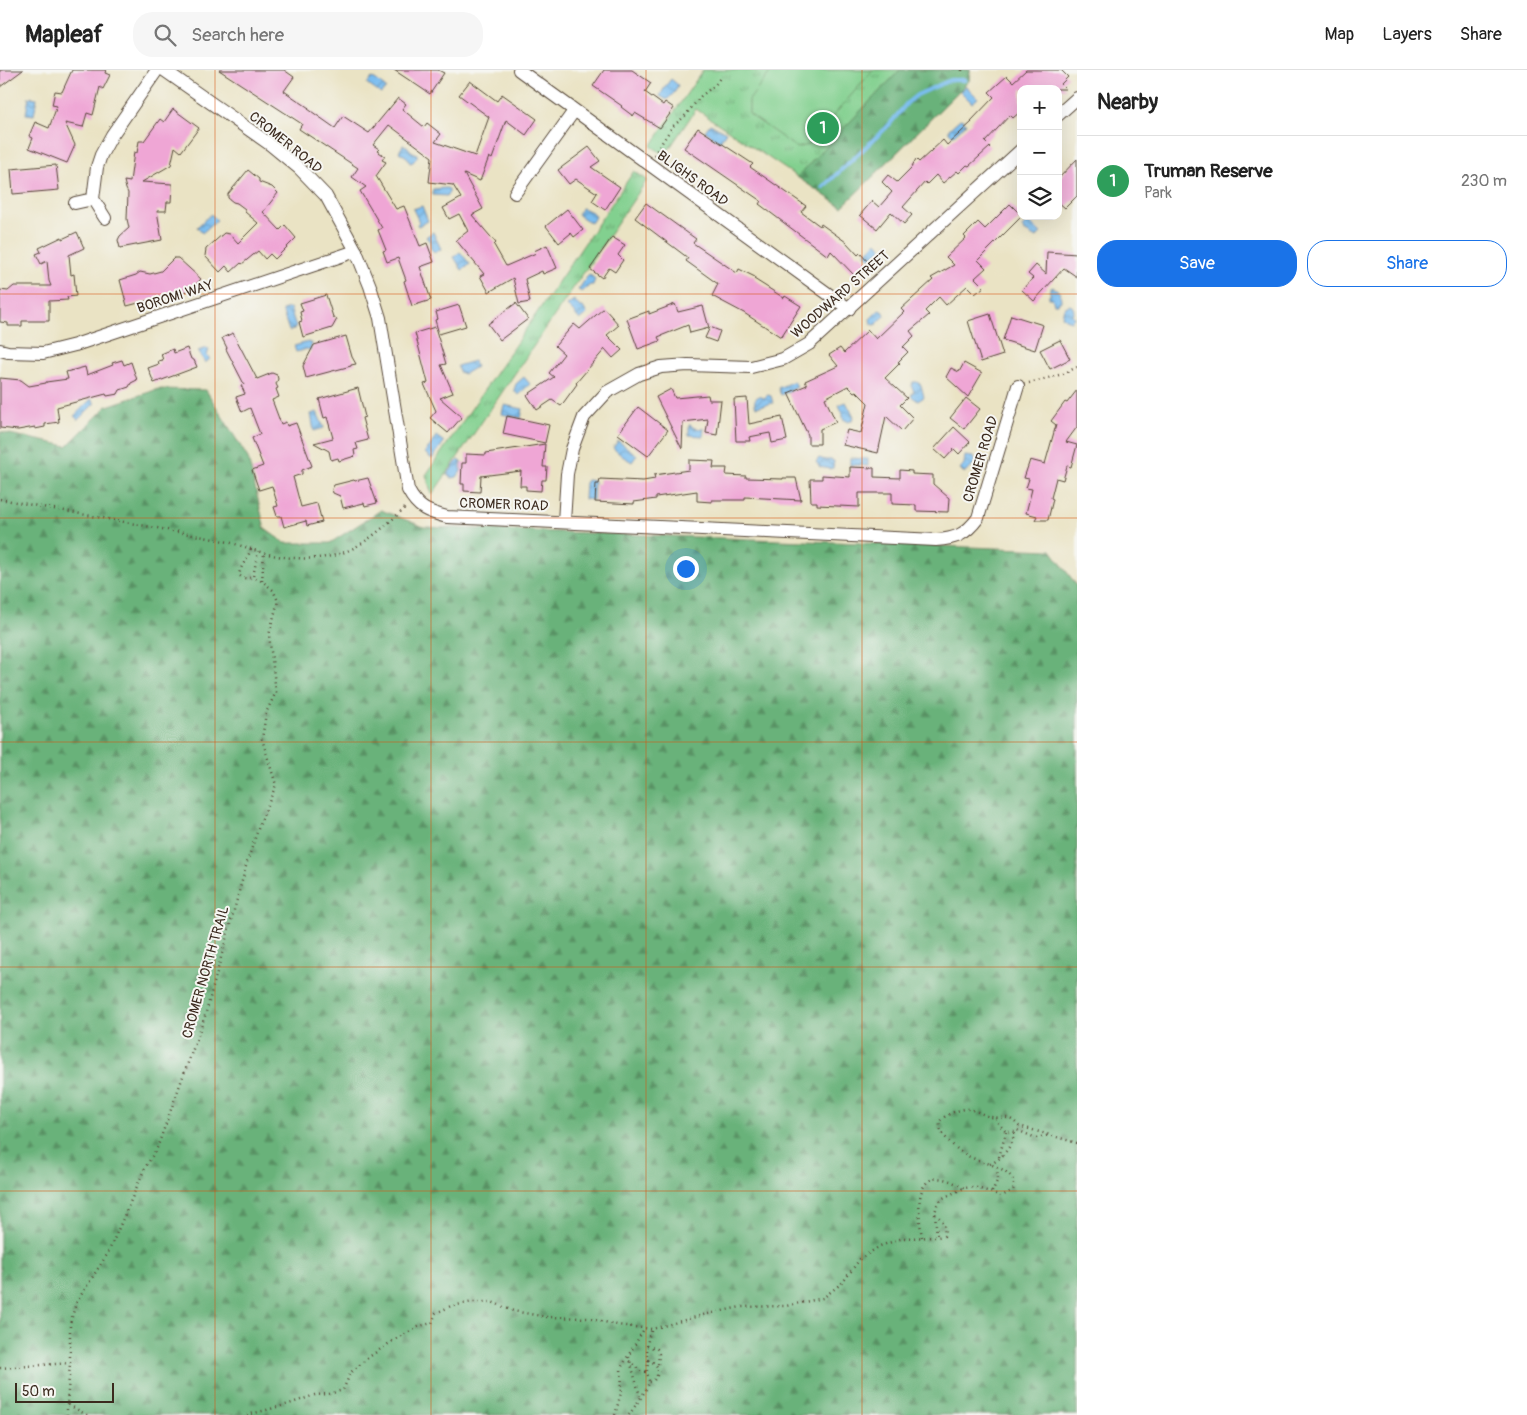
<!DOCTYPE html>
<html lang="en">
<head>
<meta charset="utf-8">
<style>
  body { margin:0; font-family:Pangolin,sans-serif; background:#f6f6f6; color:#222 }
  .controls { position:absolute; right:15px; top:15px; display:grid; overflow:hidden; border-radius:10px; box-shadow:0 5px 20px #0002 }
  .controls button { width:45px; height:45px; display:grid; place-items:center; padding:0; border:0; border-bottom:1px solid #e0e0e0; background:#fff; color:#222; font:25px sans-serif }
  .scale { position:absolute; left:15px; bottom:12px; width:99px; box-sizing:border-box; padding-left:5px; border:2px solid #3b2a1e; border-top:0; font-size:14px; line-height:18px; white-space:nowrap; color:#3b2a1e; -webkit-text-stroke:4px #f6f6f2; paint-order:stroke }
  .you { position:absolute; left:685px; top:498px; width:18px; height:18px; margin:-12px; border:4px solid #fff; border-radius:50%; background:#1a73e8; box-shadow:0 0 0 8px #1a73e833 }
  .badge { display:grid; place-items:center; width:32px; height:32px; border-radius:50%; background:#1a73e8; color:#fff; font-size:16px; font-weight:700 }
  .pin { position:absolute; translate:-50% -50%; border:2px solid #fff; box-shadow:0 1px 5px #0006 }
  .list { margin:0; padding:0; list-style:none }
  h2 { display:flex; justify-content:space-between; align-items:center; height:65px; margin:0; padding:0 20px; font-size:21px }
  h2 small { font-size:16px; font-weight:400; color:#767676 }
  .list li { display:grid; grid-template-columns:32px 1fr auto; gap:15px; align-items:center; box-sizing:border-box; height:90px; padding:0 20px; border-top:1px solid #e0e0e0 }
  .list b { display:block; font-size:19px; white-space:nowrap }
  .list p { margin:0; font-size:16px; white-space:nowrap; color:#767676 }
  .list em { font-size:16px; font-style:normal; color:#767676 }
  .actions { display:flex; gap:10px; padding:15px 20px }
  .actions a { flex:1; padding:11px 0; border:1px solid #1a73e8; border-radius:20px; text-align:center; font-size:18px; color:#1a73e8 }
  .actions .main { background:#1a73e8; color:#fff }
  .icon { flex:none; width:28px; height:28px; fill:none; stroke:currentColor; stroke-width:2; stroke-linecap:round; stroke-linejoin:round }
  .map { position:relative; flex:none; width:1077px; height:1345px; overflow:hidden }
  header { display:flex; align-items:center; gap:30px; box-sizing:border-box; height:70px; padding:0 25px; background:#fff; border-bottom:1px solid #e0e0e0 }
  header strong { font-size:24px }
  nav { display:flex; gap:28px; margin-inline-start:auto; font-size:18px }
  .search { width:350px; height:45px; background:#f6f6f6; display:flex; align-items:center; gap:12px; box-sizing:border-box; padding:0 18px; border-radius:20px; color:#767676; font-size:19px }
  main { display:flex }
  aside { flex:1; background:#fff }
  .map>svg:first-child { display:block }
  .grass { fill:url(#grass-tufts); stroke:#5e7d56 }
  .forest { fill:url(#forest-firs); stroke:#526e4c }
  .garden { fill:#82d08f; stroke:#5e7d56 }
  .water { fill:url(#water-waves); stroke:#5a7487 }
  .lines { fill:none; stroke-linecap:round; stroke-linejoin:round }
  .stream { stroke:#7abdf0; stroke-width:4 }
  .building { fill:#efa6d5 }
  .minor-casing { stroke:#554637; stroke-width:14 }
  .path { stroke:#554637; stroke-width:2.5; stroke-dasharray:1 4; stroke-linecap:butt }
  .minor { stroke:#fff; stroke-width:12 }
  .grid { fill:none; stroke:#d7540e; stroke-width:1; stroke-opacity:0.55 }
  .labels { text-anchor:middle; stroke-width:4; stroke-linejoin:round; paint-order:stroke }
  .street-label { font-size:14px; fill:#3b2a1e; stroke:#f6f6f2 }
</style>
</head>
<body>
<header>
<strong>Mapleaf</strong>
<div class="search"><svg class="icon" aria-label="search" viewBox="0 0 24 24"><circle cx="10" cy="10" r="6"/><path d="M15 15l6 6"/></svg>Search here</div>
<nav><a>Map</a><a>Layers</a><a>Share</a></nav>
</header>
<main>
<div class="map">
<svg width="1077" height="1345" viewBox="0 0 1077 1345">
  <defs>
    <pattern id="grass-tufts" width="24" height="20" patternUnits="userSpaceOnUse" patternTransform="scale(1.25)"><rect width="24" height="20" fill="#82d08f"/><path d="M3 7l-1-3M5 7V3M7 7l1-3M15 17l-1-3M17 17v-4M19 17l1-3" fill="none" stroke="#6ca974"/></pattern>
    <pattern id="forest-firs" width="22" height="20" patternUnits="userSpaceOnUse" patternTransform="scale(1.25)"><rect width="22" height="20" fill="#69b27a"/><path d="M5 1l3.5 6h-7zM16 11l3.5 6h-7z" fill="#589163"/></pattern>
    <pattern id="water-waves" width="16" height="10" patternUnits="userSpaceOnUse" patternTransform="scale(1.25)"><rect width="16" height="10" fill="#7abdf0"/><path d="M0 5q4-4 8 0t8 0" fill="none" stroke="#659ac2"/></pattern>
  </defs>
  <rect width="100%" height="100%" fill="#f6f6f2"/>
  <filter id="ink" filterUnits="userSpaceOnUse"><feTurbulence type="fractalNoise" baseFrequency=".02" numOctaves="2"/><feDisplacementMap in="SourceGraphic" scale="10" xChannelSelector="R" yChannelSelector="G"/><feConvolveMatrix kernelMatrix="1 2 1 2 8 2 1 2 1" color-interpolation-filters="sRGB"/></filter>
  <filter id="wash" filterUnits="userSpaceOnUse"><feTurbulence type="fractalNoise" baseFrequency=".0096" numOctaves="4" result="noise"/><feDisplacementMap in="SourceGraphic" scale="20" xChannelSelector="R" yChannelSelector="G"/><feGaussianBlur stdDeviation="1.12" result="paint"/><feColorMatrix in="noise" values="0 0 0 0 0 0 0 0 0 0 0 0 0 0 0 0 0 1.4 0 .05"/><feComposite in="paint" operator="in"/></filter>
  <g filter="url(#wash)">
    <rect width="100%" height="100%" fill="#eae3c4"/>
    <!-- grass -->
    <g class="grass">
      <polygon points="703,0 970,0 969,11 842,137 696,39 665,85 651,76"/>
      <polygon points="634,101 647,110 432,425 426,405"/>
    </g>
    <!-- forest -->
    <g class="forest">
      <polygon points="900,0 970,0 969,11 842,137 797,107"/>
      <polygon points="158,319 206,320 248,388 265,459 285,473 330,473 381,440 424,457 1051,480 1077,516 1077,1345 0,1345 0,362 67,376 107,336"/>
    </g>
    <!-- garden -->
    <polygon class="garden" points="772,0 873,0 808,75 797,78 749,44 749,30"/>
    <!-- water -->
    <g class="water">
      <polygon points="372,8 375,9 386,18 381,24 367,14"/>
      <polygon points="671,9 678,15 674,23 667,30 660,26 665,17"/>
      <polygon points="966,16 978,28 972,33 960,21"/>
      <polygon points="29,27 37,28 34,45 26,44"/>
      <polygon points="960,49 963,50 966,54 954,65 952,65 949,62 949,59"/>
      <polygon points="710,54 726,62 720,71 705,61"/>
      <polygon points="403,75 407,76 411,81 417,84 417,87 413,92 410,93 407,87 399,82"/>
      <polygon points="446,118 449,119 449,122 447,126 433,125 432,123 433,119"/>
      <polygon points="422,136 428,151 418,156 417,154 419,152 413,139"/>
      <polygon points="582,138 592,142 595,147 591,153 577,144"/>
      <polygon points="211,144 217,150 202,163 197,157"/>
      <polygon points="1028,151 1041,163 1036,168 1024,161 1022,157"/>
      <polygon points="433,162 441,179 434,182 431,179 430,172 426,167 427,166"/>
      <polygon points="877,172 882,178 871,189 865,183"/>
      <polygon points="460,182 470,194 462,200 454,187"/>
      <polygon points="589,204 595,209 593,215 590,215 582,222 578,220"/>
      <path d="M1052 217C1059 219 1061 224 1061 231L1058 234H1054L1052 228H1049V225H1051L1049 220Z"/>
      <polygon points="574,230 580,237 583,237 587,244 580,250 567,235"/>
      <polygon points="1069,235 1072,236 1074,240 1072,244 1074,248 1071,251 1065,249 1062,246 1064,238"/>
      <polygon points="290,238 296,257 294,259 289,261 282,240"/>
      <polygon points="879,240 884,242 885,246 880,250 877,254 874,255 871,253 870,249"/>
      <polygon points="308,272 312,274 310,280 307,279 296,282 294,276"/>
      <polygon points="206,278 209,279 207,286 210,289 205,293 198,281"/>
      <polygon points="474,291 476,297 464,304 459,302 457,296"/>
      <polygon points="524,307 530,314 518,325 514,320 516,314"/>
      <polygon points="794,311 797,317 781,325 778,318"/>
      <polygon points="913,312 917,312 921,315 924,327 918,331 911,326 914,321 911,316"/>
      <path d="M768 325 771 326 773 333 756 337C754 332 754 329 759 326L764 328Z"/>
      <polygon points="91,329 95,333 78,350 74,346"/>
      <polygon points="846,332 854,347 853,349 849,352 843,349 843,344 839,335"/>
      <polygon points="504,335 523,339 521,348 502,344"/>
      <polygon points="317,342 324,358 314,361 311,344"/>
      <polygon points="689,355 691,355 694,358 704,359 703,366 689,365"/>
      <polygon points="436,366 444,372 432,389 425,383 427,379 429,378"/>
      <polygon points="618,371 637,385 632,392 622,386 613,378"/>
      <path d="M965 386 973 387 975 390C975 396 969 400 964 403L960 399 964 394Z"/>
      <polygon points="819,388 825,390 831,390 834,391 833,398 830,399 820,397 816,392"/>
      <polygon points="850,388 868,389 868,396 861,395 850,395"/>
      <polygon points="458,390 461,392 461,401 457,407 452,408 447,405"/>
      <polygon points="587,410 594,411 593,430 584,429 585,413"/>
    </g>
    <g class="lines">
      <!-- stream -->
      <polyline class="stream" points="823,117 889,55 907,33 917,25 950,10 965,10"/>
    </g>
    <g id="blocks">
      <!-- building -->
      <g class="building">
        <polygon points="0,0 23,0 0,17"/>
        <polygon points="72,0 106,0 105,3 110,5 103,19 100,17 93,45 87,43 83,57 65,53 75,75 67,93 29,78 33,68 29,66 35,52 49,58 57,36 52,35 55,21 62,22"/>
        <polygon points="219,0 284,0 294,7 284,21 309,38 308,39 335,58 343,46 369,63 398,28 406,34 402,39 424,57 427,53 441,64 435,72 475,86 489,47 459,25 470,11 497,31 502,24 537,49 526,65 506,50 492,89 489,87 480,111 464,104 483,139 472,145 496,173 494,175 506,196 536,183 534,181 547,175 557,198 543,204 542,201 525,209 530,232 519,234 513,208 489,222 480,206 484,204 456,170 468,161 459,144 449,149 443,138 461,128 453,115 429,112 432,87 389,55 373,75 379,79 377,81 385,86 382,90 386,92 376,106 396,139 404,136 420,176 427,173 434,192 420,197 431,230 412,236 404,211 406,210 398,188 387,192 383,181 386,180 378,160 382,158 360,121 366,117 352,107 358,98 299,59 302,54"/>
        <polygon points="394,0 438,0 444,3 430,24"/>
        <polygon points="604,0 632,0 651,13 645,22 663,35 665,32 674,38 660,58 635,43 633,46 621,37 622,36 593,16"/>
        <polygon points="1026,0 1061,0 1068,7 1061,14 1066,19 1021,19 1021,41 1013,48 1010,45 985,72 990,77 969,96 967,95 959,103 957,101 943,113 936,105 927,114 925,112 903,137 912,145 904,154 891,142 877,159 860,145 872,131 879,137 892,122 882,112 888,105 897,112 911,98 916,89 919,92 943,70 947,75 972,52 971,51 994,27 989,22 1007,6 1013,12"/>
        <polygon points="173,39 199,58 181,82 175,77 171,95 142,112 172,114 171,132 167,132 166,141 157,141 162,170 120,178 118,170 120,166 129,158 127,149 128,123 126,119 124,111 130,112 134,82 137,83 139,71 144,71 160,49 164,52"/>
        <polygon points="698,58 753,94 750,97 806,136 801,142 820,156 821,154 846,172 858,185 860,183 869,193 854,205 831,181 828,186 759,134 761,131 684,78"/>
        <polygon points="589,77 600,91 591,97 620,117 605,140 592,131 597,123 576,109 569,114 558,100"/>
        <polygon points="1077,89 1077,126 1065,138 1058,132 1058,109"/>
        <polygon points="56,95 59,120 13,124 11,99"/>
        <polygon points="248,100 259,109 259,112 272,117 278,123 263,142 280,160 285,155 296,168 275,189 270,184 265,189 258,181 242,194 241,193 231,202 226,196 220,202 205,186 206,179 224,163 230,164 238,173 258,153 245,142 245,139 237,133 233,132 228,128 228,124"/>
        <polygon points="646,133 696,169 693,173 737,203 739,199 755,207 754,209 784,228 785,226 801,236 781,267 744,243 712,226 718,214 686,191 688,188 635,148"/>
        <polygon points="1010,134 1022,146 978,190 986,198 975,208 984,217 975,224 967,216 946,235 939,227 925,241 929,245 910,261 914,266 903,277 908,282 898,292 900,293 885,308 907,328 900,335 913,348 902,361 886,346 878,383 843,375 847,360 861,363 868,333 856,321 854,322 848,316 825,328 836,352 820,359 820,374 808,374 808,365 788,323 807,315 805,311 838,296 829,285 840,278 844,283 868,260 876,269 904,242 901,239 933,210 931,208 954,195 946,187 966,168 964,166 978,152 985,159"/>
        <polygon points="567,139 583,160 574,167 571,163 559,173 546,156"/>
        <polygon points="77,162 84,178 69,185 71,205 74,204 76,226 67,227 68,230 49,231 49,251 22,251 22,256 8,256 8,253 0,252 0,220 8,221 14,216 51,216 49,211 47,191 41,194 36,184 41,182 39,178 62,167 62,169"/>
        <polygon points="612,167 625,175 618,185 623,190 615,202 609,198 602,208 590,199"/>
        <polygon points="1047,182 1077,184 1077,207 1064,198 1034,231 1022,220 1033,208 1028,204 1036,195 1046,204"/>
        <polygon points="174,188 178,188 201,209 190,220 188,219 185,222 182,219 177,223 127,236 120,210 136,205 140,202 150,204 161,201"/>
        <polygon points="326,225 333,247 337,249 332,258 303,267 299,252 302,251 300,242 303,241 300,233"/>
        <polygon points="516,233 528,249 500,270 488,254"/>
        <polygon points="675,234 678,242 703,236 709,258 690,263 688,255 658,267 660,271 638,279 627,249 649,241 649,244"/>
        <polygon points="459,235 466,256 439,264 435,250 438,249 436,242"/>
        <polygon points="604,238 619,255 607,265 622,280 613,288 605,279 576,313 577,314 561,336 552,330 537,340 527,325 554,307 549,303 564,284 555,276 574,254 580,259"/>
        <polygon points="990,244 1003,285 981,292 968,251"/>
        <polygon points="1011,245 1043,255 1035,280 1003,270"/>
        <polygon points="435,257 446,294 441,295 453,323 440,328 462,347 448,363 430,348 436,341 424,314 428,313 415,263"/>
        <polygon points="710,257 720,261 716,272 705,268"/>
        <polygon points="233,263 257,309 272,303 277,305 278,309 276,314 278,318 276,319 279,327 272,330 281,354 286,352 287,356 296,353 312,396 302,400 302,404 293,407 301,437 317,433 322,452 307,456 306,451 284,457 281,446 277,446 274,437 278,436 272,416 259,420 252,400 263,396 252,368 260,364 250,338 242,342 236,327 245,324 241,315 244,314 227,281 226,279 227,278 222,268"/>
        <polygon points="346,266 352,287 356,294 351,295 351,296 306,308 303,296 314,275"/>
        <polygon points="1060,270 1070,289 1050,299 1040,280"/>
        <polygon points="187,278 191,289 194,290 197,297 154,313 148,298 159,294 158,291 163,290 161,284 173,279 174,283"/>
        <polygon points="122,290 124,295 131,292 137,310 131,313 129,317 120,320 118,324 107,326 106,324 57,337 59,352 45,354 45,357 35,359 35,357 18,360 0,358 0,308 21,310 29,316 46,313 46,312 68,309 66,302 85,297 87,305 113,295 112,293"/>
        <polygon points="964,293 982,303 968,327 946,307 951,298 959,302"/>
        <polygon points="358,318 365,347 362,348 368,370 356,373 358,379 354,380 355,386 339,391 338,388 331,390 329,381 314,373 333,368 327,347 324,348 319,329"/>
        <polygon points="671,319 675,328 708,325 709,330 721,330 717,365 706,363 708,349 683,352 682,379 656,327"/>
        <polygon points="1077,320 1077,357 1066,372 1077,375 1071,397 1067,396 1063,410 1056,408 1051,428 1053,429 1048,450 1035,450 1037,446 1026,443 1032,419 1026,418 1029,409 1024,408 1030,390 1045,394 1056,355 1051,351 1065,332 1067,333"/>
        <polygon points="747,328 749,354 782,347 787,370 772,373 770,363 749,367 750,371 736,371 734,329"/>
        <polygon points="966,328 980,339 964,359 950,348"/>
        <polygon points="638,337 668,360 648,386 618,364"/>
        <polygon points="507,346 549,355 545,373 503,364"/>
        <polygon points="954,357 970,372 959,384 954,379 945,389 934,379"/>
        <polygon points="545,374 543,397 547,397 546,410 542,410 541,421 526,420 526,416 520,416 521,401 481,406 480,422 464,421 464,414 461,414 462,393 466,393 466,384 486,385 486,383"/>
        <polygon points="689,390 714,391 713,398 727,398 726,405 746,406 746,408 783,409 783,408 796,408 801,430 745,427 745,430 712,430 712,432 697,431 697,421 656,427 656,429 634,432 634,434 595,432 596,414 599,414 600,409 643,411 655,409 654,405 689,400"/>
        <polygon points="850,397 874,398 874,407 900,408 900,400 912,401 912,404 933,405 933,414 949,428 948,442 916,441 916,435 892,434 892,423 859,423 859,437 817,435 817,432 811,432 810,409 822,409 822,405 850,407"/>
        <polygon points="368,408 377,433 365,436 364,433 343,438 340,426 333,423 332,419 334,415 354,410 355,411"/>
      </g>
    </g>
  </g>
  <g filter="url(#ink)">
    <use href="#blocks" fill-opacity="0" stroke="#554637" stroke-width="1"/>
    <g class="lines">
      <!-- minor casing -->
      <g class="minor-casing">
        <g id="minor">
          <path d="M164 0 271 75 299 98 326 126 356 181 370 216 380 248 408 420C418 439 428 442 447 447L936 470C956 469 966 464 978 448L1018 316"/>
          <polyline points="519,0 849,239"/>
          <polyline points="1058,45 1077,28"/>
          <polyline points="515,123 574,41"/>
          <polyline points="75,133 93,129"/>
          <polyline points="105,148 93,129 97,97 101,85 112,65 157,0"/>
          <polyline points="0,280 8,282 43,283 75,275 356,181"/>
          <polyline points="564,452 567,404 572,379 584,347 607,322 639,304 661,297 688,295 751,297 783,289 809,274 1021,80"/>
        </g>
      </g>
      <!-- path -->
      <g class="path">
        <polyline points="962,0 962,3"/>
        <polyline points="654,85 672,57 684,47 701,26 715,15 720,8"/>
        <polyline points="1029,313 1063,304 1077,297"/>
        <path d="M0 429C74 443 149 456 224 471 237 474 250 479 264 483 285 489 317 491 339 484 365 476 386 455 406 437"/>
        <path d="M251 479C248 488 240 497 239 505 243 509 247 509 253 507"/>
        <polyline points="262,511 264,483"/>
        <polyline points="996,1048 998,1053 1006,1062 1015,1062 1017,1060 1036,1068 1050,1065"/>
        <polyline points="999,1087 1006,1062"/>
        <path d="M990 1094C1003 1089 1012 1075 1015 1062"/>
        <polyline points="992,1122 998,1109 997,1098"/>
        <path d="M935 1144C943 1150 946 1155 944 1166L937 1167"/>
        <path d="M922 1167C916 1132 916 1089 964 1118"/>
        <polyline points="647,1276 657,1279 659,1284 658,1295"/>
        <polyline points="629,1287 640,1326"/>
        <path d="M648 1290C660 1294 661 1304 652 1312H649"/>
        <polyline points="629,1291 642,1302 647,1302"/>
        <polyline points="0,1298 70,1293"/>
        <polyline points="67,1345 67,1334"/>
        <polyline points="87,1345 67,1334 70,1293 70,1254 76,1233 108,1183 145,1098 157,1078 205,946 248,789 259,756 276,715 262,669 266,643 276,622 269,565 278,531 273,520 262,511 253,507 258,481"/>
        <path d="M247 1345 289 1334 315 1325 329 1324 343 1320 351 1302 369 1287 394 1270 420 1256 432 1253 436 1243 451 1236 473 1232H492L513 1241 547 1247 588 1248 617 1255 652 1259 703 1245 741 1237 786 1236 823 1228 843 1212 860 1189 880 1176 903 1168 937 1167 935 1143 937 1135 943 1128 964 1118 974 1117 1002 1126 1013 1120C1020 1098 981 1093 968 1086 960 1082 952 1075 946 1068 941 1062 939 1059 940 1051 946 1044 959 1039 968 1039 976 1040 983 1045 991 1047 1004 1049 1008 1044 1019 1056L1077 1073"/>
        <polyline points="615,1345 622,1319 621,1298 644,1259"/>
        <path d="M629 1345C633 1339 649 1317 649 1312 649 1308 647 1304 647 1300 647 1296 649 1293 648 1289 646 1277 647 1270 652 1259"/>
      </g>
      <!-- minor -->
      <use href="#minor" class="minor"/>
    </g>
  </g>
  <!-- grid -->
  <path class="grid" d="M215 0V1345M431 0V1345M646 0V1345M862 0V1345M0 224H1077M0 448H1077M0 672H1077M0 897H1077M0 1121H1077"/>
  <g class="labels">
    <!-- street labels -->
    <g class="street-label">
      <text transform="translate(286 72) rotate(39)" y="5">CROMER ROAD</text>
      <text transform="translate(693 108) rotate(36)" y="5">BLIGHS ROAD</text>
      <text transform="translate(840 224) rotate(-41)" y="5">WOODWARD STREET</text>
      <text transform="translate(175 226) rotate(-18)" y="5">BOROMI WAY</text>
      <text transform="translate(980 389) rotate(-73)" y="5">CROMER ROAD</text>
      <text transform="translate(504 434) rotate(2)" y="5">CROMER ROAD</text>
      <text transform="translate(205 902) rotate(-74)" y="5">CROMER NORTH TRAIL</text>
    </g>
  </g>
</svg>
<div class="controls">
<button>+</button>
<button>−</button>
<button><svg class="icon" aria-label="layers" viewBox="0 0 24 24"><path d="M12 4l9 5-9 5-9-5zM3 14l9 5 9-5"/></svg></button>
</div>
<div class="scale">50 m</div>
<div class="you"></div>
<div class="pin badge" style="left:823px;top:58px;background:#2e9e5b">1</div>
</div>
<aside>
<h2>Nearby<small></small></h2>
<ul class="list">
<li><span class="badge" style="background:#2e9e5b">1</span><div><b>Truman Reserve</b><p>Park</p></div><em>230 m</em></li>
</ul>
<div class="actions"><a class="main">Save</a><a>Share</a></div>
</aside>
</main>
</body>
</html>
